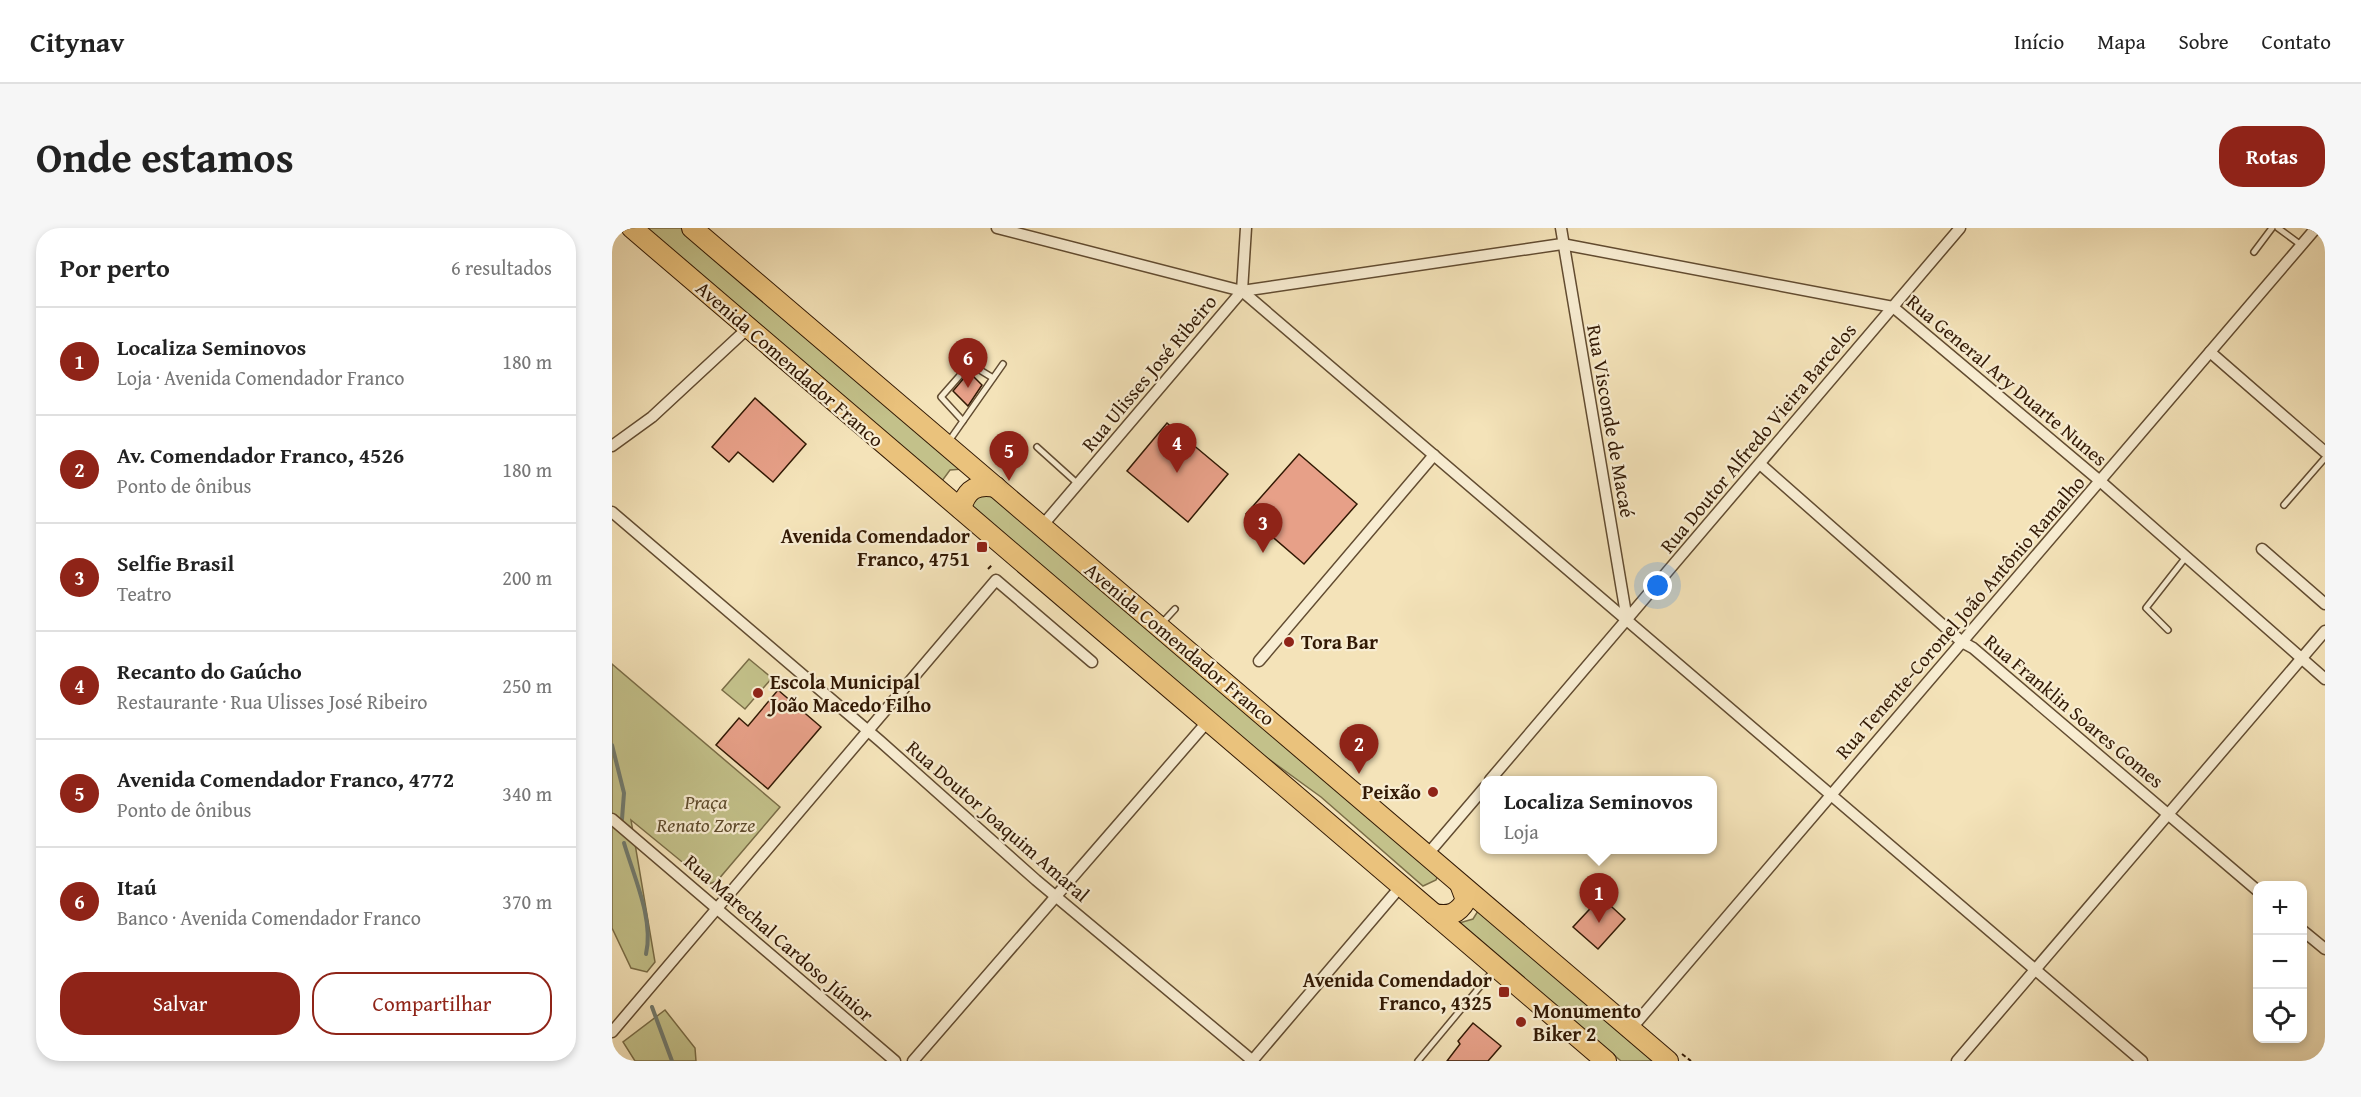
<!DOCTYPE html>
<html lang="pt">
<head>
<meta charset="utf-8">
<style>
  body { margin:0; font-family:"Gentium Book Plus",serif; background:#f6f6f6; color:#222 }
  .controls { position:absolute; right:18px; bottom:18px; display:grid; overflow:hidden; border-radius:12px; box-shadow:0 3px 9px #0003 }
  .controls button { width:54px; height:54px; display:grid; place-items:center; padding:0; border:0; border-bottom:2px solid #e0e0e0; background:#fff; color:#222; font:30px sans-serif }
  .you { position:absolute; left:1046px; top:358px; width:21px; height:21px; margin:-15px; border:4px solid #fff; border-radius:50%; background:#1a73e8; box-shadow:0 0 0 9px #1a73e833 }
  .badge { display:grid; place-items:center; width:39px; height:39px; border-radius:50%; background:#8f2418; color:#fff; font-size:20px; font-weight:700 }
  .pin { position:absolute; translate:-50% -50px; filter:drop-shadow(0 2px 3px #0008) }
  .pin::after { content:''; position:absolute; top:32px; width:21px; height:18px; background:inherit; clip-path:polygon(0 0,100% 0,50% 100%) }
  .popup { position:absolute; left:868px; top:548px; width:237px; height:78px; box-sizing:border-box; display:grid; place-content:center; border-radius:12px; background:#fff; filter:drop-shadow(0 2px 4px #0005); font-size:20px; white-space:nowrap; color:#767676 }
  .popup b { font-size:22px; color:#222 }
  .popup::after { content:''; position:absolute; left:50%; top:100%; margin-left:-12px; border:12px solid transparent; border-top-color:#fff }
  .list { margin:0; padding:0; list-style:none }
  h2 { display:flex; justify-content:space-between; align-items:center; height:78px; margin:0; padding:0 24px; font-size:26px }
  h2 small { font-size:20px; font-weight:400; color:#767676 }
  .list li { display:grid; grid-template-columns:39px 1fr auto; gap:18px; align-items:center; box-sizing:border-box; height:108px; padding:0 24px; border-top:2px solid #e0e0e0 }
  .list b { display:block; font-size:22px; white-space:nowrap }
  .list p { margin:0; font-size:20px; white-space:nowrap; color:#767676 }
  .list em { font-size:20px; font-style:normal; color:#767676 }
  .actions { display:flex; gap:12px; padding:18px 24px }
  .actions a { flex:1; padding:14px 0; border:2px solid #8f2418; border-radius:24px; text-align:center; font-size:21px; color:#8f2418 }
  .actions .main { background:#8f2418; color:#fff }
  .icon { flex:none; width:33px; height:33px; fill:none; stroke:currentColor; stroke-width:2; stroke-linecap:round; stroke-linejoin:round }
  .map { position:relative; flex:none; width:1713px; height:833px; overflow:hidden; border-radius:24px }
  header { display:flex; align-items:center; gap:36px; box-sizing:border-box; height:84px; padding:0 30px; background:#fff; border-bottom:2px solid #e0e0e0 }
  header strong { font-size:28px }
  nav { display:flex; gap:33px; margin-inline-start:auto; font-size:21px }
  .intro { display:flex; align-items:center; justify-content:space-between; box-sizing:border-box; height:144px; padding:0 36px }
  h1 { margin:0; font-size:42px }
  .button { padding:15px 27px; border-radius:24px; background:#8f2418; color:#fff; font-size:21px; font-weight:700 }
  main { display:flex; gap:36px; padding:0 36px }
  aside { flex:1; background:#fff; border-radius:24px; box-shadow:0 3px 9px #0003 }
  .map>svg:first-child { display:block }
  .green { fill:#c3c18a; stroke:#7a6d47; stroke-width:1.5 }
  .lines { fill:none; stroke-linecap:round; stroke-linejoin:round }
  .stream { stroke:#727b6f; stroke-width:4 }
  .building { fill:#e7a088; stroke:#321904; stroke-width:1.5 }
  .lane-casing { stroke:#624c31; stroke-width:8 }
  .street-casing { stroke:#624c31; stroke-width:13 }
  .highway-casing { stroke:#321904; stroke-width:22 }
  .path { stroke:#321904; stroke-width:2; stroke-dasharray:4.5 3; stroke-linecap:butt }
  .lane { stroke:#f8edd2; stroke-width:5 }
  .street { stroke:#f8edd2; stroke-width:10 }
  .highway { stroke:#eac27c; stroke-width:20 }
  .poi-dot { fill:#8f2418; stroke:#f8edd2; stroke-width:2 }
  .labels { text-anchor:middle; stroke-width:4.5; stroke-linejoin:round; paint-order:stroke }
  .street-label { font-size:20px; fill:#321904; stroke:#f8edd2 }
  .poi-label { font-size:20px; font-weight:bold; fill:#321904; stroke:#f8edd2; text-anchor:end }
  .park-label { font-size:20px; font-style:italic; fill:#5e4b2c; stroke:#f8edd2 }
</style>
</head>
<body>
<header>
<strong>Citynav</strong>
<nav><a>Início</a><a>Mapa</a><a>Sobre</a><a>Contato</a></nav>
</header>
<div class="intro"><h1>Onde estamos</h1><a class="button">Rotas</a></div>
<main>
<aside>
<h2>Por perto<small>6 resultados</small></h2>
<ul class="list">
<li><span class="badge">1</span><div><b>Localiza Seminovos</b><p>Loja · Avenida Comendador Franco</p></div><em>180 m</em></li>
<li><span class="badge">2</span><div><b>Av. Comendador Franco, 4526</b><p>Ponto de ônibus</p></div><em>180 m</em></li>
<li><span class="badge">3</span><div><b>Selfie Brasil</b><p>Teatro</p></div><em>200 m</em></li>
<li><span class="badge">4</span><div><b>Recanto do Gaúcho</b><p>Restaurante · Rua Ulisses José Ribeiro</p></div><em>250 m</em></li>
<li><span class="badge">5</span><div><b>Avenida Comendador Franco, 4772</b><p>Ponto de ônibus</p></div><em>340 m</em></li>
<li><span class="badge">6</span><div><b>Itaú</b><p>Banco · Avenida Comendador Franco</p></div><em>370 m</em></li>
</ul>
<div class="actions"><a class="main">Salvar</a><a>Compartilhar</a></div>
</aside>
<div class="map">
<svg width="1713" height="833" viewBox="0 0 1713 833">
  <rect width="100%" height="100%" fill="#f4e3b9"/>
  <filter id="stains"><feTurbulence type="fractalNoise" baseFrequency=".00333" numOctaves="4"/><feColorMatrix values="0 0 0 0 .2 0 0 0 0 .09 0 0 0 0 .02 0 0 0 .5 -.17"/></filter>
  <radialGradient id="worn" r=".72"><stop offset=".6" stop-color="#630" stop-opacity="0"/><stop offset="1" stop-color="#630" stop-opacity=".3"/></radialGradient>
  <!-- green -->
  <g class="green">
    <polygon points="34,0 69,0 352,241 338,242 330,253"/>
    <polygon points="378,265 826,647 824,652 811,658 709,569 647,524 357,276 360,270"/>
    <polygon points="137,431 160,450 133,481 110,462"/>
    <polygon points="0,436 168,579 105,653 97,656 19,592 43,734 35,744 19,740 0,700"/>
    <polygon points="866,683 1041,833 1009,833 847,695 861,691"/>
    <polygon points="53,782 83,820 84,833 23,833 11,814"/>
  </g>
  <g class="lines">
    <!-- stream -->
    <g class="stream">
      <polyline points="0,517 12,565 10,591"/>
      <path d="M12 615C22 649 42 692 34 726"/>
      <polyline points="40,779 60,833"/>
    </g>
  </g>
  <!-- building -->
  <g class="building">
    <polygon points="357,144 370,157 356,178 341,163"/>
    <polygon points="143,170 194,216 161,254 126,224 117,234 100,219"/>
    <polygon points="555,195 616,246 576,294 515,243"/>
    <polygon points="687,226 745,276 692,336 634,286"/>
    <polygon points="166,462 209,499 156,561 104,517 127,490 136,498"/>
    <polygon points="989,669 1013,691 986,721 961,699"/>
    <polygon points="861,795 889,818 876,833 835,833 848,816 846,813"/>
  </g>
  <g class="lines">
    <!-- lane casing -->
    <g class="lane-casing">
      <g id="lane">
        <polyline points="1666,0 1689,17"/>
        <polyline points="1642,24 1660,0"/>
        <polyline points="351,193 329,169 358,136 381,150"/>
        <polyline points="337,213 391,136"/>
        <polyline points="425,219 466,256"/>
        <polyline points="1672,277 1713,230"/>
        <polyline points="550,395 563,381"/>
        <polyline points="1556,402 1534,380 1574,329"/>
        <polyline points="806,833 881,743"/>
      </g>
    </g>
    <!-- street casing -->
    <g class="street-casing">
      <g id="street">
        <polyline points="385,0 630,63 950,16 1281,79 1488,253 1713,451"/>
        <polyline points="949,0 1015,392"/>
        <polyline points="630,63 1530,833"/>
        <polyline points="1598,124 1713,224"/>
        <polyline points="0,218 40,189 136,100"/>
        <polyline points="1148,236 1350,414 1361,420 1646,663"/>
        <polyline points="0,284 268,513 424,652 641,833"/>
        <polyline points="430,298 630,63 634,0"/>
        <polyline points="1650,321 1713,376"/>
        <polyline points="647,433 822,227"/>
        <polyline points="878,552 1348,0"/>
        <polyline points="0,591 283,833"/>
        <polyline points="815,627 873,559"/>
        <polyline points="1690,702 1713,721"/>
        <polyline points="1019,801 1704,0"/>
        <polyline points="0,804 384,352 480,434"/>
        <polyline points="301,833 596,493"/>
        <polyline points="640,833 789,658"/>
        <polyline points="1345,833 1713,403"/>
      </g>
    </g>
    <!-- highway casing -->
    <g class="highway-casing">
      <g id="highway">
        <polyline points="20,0 994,833"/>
        <polyline points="80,0 1056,833"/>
        <path d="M349 281C354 262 364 255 384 259"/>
        <path d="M822 686C837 689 846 686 854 672L848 656"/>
      </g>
    </g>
    <!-- path -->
    <g class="path">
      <polyline points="376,341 381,336"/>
      <polyline points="1070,826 1079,833"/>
    </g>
    <!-- lane -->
    <use href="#lane" class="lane"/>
    <!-- street -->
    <use href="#street" class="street"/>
    <!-- highway -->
    <use href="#highway" class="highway"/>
  </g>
  <!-- markers -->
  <g class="poi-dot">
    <rect x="364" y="313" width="12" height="12" rx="3"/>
    <circle cx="677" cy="414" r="6"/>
    <circle cx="146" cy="465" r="6"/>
    <circle cx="821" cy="564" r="6"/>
    <rect x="886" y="758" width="12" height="12" rx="3"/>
    <circle cx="909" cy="794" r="6"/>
  </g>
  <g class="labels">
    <!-- street labels -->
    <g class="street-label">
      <text transform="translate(178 136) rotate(41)" y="7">Avenida Comendador Franco</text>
      <text transform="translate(537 145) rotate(-50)" y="7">Rua Ulisses José Ribeiro</text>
      <text transform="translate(1395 152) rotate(40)" y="7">Rua General Ary Duarte Nunes</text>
      <text transform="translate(999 193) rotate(80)" y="7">Rua Visconde de Macaé</text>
      <text transform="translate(1146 210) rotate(-50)" y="7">Rua Doutor Alfredo Vieira Barcelos</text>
      <text transform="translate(1348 389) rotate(-49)" y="7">Rua Tenente-Coronel João Antônio Ramalho</text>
      <text transform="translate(568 416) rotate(40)" y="7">Avenida Comendador Franco</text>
      <text transform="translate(1462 483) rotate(40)" y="7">Rua Franklin Soares Gomes</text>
      <text transform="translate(386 593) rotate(41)" y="7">Rua Doutor Joaquim Amaral</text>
      <text transform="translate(167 710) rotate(41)" y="7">Rua Marechal Cardoso Júnior</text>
    </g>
    <!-- poi labels -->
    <g class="poi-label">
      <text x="358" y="315">Avenida Comendador<tspan x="358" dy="23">Franco, 4751</tspan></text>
      <text x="689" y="421" text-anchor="start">Tora Bar</text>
      <text x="158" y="461" text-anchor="start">Escola Municipal<tspan x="158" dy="23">João Macedo Filho</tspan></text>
      <text x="809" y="571">Peixão</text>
      <text x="880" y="759">Avenida Comendador<tspan x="880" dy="23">Franco, 4325</tspan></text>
      <text x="921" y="790" text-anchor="start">Monumento<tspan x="921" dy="23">Biker 2</tspan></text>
    </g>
    <!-- park labels -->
    <g class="park-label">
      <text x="94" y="581">Praça<tspan x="94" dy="23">Renato Zorze</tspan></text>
    </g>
  </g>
  <rect width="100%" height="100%" filter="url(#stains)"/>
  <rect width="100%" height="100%" fill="url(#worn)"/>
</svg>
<div class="controls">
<button>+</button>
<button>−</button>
<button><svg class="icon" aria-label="locate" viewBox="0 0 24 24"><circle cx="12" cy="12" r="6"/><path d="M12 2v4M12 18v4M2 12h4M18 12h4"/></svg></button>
</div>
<div class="you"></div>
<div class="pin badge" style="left:987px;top:695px">1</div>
<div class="popup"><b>Localiza Seminovos</b>Loja</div>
<div class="pin badge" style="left:747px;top:546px">2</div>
<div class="pin badge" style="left:651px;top:325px">3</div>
<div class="pin badge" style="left:565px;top:245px">4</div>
<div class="pin badge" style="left:397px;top:253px">5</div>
<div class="pin badge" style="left:356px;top:160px">6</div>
</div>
</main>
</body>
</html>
